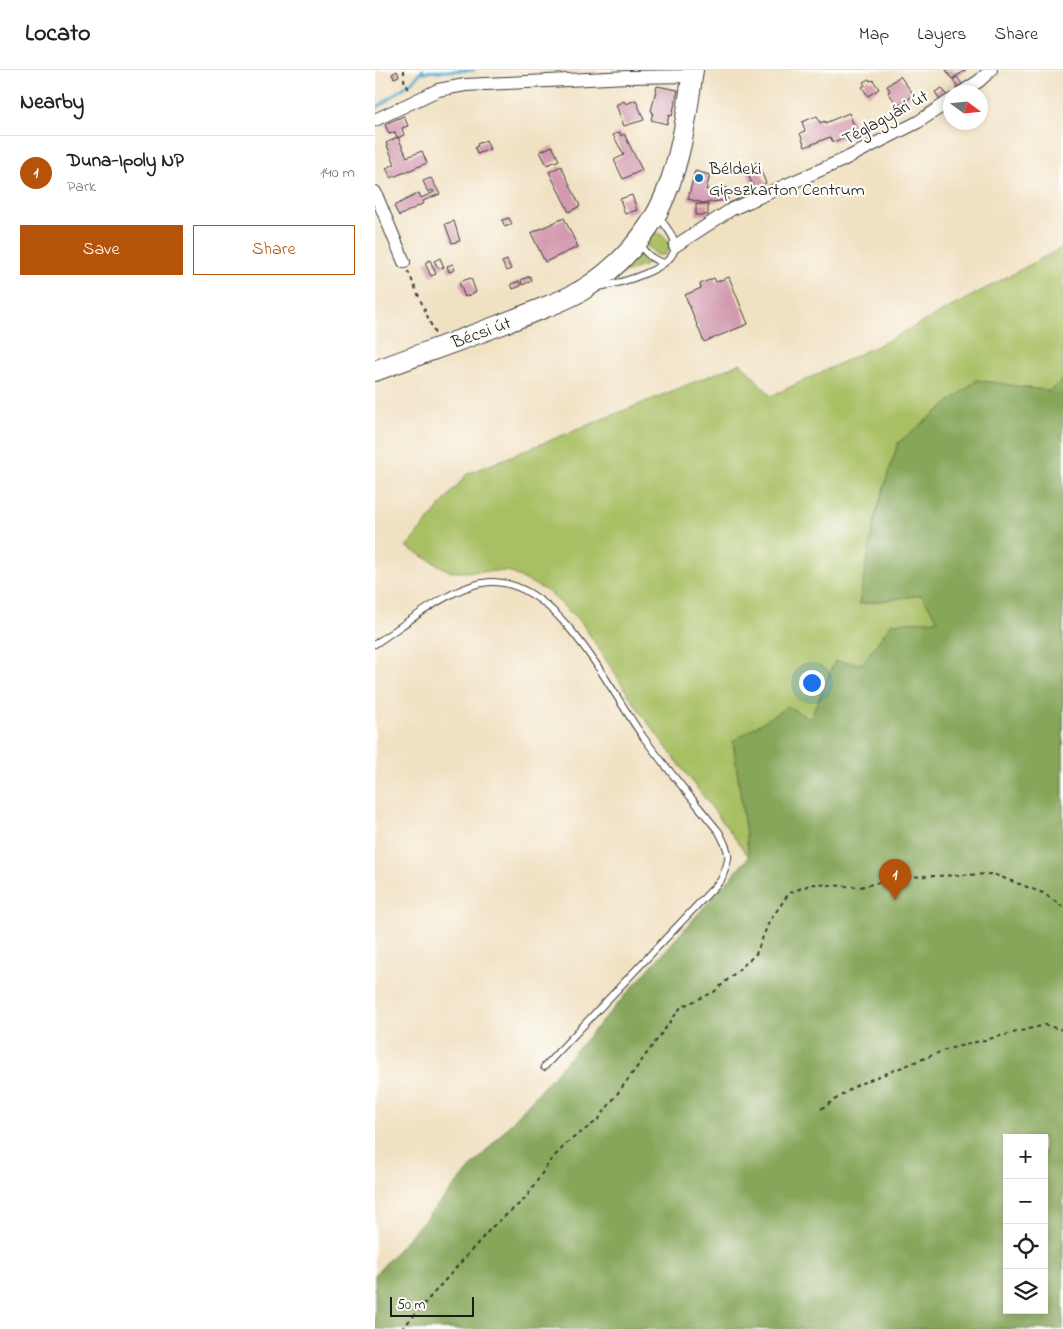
<!DOCTYPE html>
<html lang="en">
<head>
<meta charset="utf-8">
<style>
  body { margin:0; font-family:"Indie Flower",sans-serif; background:#f2f2f2; color:#202124 }
  .controls { position:absolute; right:15px; bottom:15px; display:grid; overflow:hidden; border-radius:0px; box-shadow:0 2px 8px #0003 }
  .controls button { width:45px; height:45px; display:grid; place-items:center; padding:0; border:0; border-bottom:1px solid #e0e0e0; background:#fff; color:#202124; font:25px sans-serif }
  .compass { position:absolute; left:568px; top:15px; width:45px; height:45px; border-radius:50%; background:#fff; box-shadow:0 2px 8px #0003; rotate:105deg }
  .scale { position:absolute; left:15px; bottom:12px; width:84px; box-sizing:border-box; padding-left:5px; border:2px solid #1c1c1c; border-top:0; font-size:14px; line-height:18px; white-space:nowrap; color:#1c1c1c; -webkit-text-stroke:4px #fdfcf7; paint-order:stroke }
  .you { position:absolute; left:436px; top:612px; width:18px; height:18px; margin:-12px; border:4px solid #fff; border-radius:50%; background:#1a73e8; box-shadow:0 0 0 8px #1a73e833 }
  .badge { display:grid; place-items:center; width:32px; height:32px; border-radius:50%; background:#b45309; color:#fff; font-size:16px; font-weight:700 }
  .pin { position:absolute; translate:-50% -41px; filter:drop-shadow(0 1px 2px #0008) }
  .pin::after { content:''; position:absolute; top:26px; width:18px; height:15px; background:inherit; clip-path:polygon(0 0,100% 0,50% 100%) }
  .list { margin:0; padding:0; list-style:none }
  h2 { display:flex; justify-content:space-between; align-items:center; height:65px; margin:0; padding:0 20px; font-size:21px }
  h2 small { font-size:16px; font-weight:400; color:#757577 }
  .list li { display:grid; grid-template-columns:32px 1fr auto; gap:15px; align-items:center; box-sizing:border-box; height:75px; padding:0 20px; border-top:1px solid #e0e0e0 }
  .list b { display:block; font-size:19px; white-space:nowrap }
  .list p { margin:0; font-size:16px; white-space:nowrap; color:#757577 }
  .list em { font-size:16px; font-style:normal; color:#757577 }
  .actions { display:flex; gap:10px; padding:15px 20px }
  .actions a { flex:1; padding:11px 0; border:1px solid #b45309; border-radius:0px; text-align:center; font-size:18px; color:#b45309 }
  .actions .main { background:#b45309; color:#fff }
  .icon { flex:none; width:28px; height:28px; fill:none; stroke:currentColor; stroke-width:2; stroke-linecap:round; stroke-linejoin:round }
  .map { position:relative; flex:none; width:688px; height:1259px; overflow:hidden }
  header { display:flex; align-items:center; gap:30px; box-sizing:border-box; height:70px; padding:0 25px; background:#fff; border-bottom:1px solid #e0e0e0 }
  header strong { font-size:24px }
  nav { display:flex; gap:28px; margin-inline-start:auto; font-size:18px }
  main { display:flex }
  aside { flex:1; background:#fff }
  .map>svg:first-child { display:block }
  .green { fill:#a8bf64; stroke:#626e40; fill-rule:evenodd }
  .forest { fill:#86a65a; stroke:#51613b; fill-rule:evenodd }
  .lines { fill:none; stroke-linecap:round; stroke-linejoin:round }
  .stream { stroke:#52a7ce; stroke-width:3 }
  .building { fill:#d299af }
  .lane-casing { stroke:#3c3a35; stroke-width:8 }
  .street-casing { stroke:#3c3a35; stroke-width:14 }
  .primary-casing { stroke:#3c3a35; stroke-width:22 }
  .path { stroke:#3c3a35; stroke-width:2; stroke-dasharray:4 4; stroke-linecap:butt }
  .lane { stroke:#fff; stroke-width:6 }
  .street { stroke:#fff; stroke-width:12 }
  .primary { stroke:#fff; stroke-width:20 }
  .poi-dot { fill:#1f6fb2; stroke:#fdfcf7; stroke-width:2 }
  .labels { text-anchor:middle; stroke-width:4.5; stroke-linejoin:round; paint-order:stroke }
  .street-label { font-size:18px; fill:#1c1c1c; stroke:#fdfcf7 }
  .poi-label { font-size:18px; fill:#1c1c1c; stroke:#fdfcf7; text-anchor:start }
</style>
</head>
<body>
<header>
<strong>Locato</strong>
<nav><a>Map</a><a>Layers</a><a>Share</a></nav>
</header>
<main>
<aside>
<h2>Nearby<small></small></h2>
<ul class="list">
<li><span class="badge">1</span><div><b>Duna-Ipoly NP</b><p>Park</p></div><em>140 m</em></li>
</ul>
<div class="actions"><a class="main">Save</a><a>Share</a></div>
</aside>
<div class="map">
<svg width="688" height="1259" viewBox="0 0 688 1259">
  <rect width="100%" height="100%" fill="#fdfcf7"/>
  <filter id="ink" filterUnits="userSpaceOnUse"><feTurbulence type="fractalNoise" baseFrequency=".02" numOctaves="2"/><feDisplacementMap in="SourceGraphic" scale="10" xChannelSelector="R" yChannelSelector="G"/><feConvolveMatrix kernelMatrix="1 2 1 2 8 2 1 2 1" color-interpolation-filters="sRGB"/></filter>
  <filter id="wash" filterUnits="userSpaceOnUse"><feTurbulence type="fractalNoise" baseFrequency=".0096" numOctaves="4" result="noise"/><feDisplacementMap in="SourceGraphic" scale="20" xChannelSelector="R" yChannelSelector="G"/><feGaussianBlur stdDeviation="1.12" result="paint"/><feColorMatrix in="noise" values="0 0 0 0 0 0 0 0 0 0 0 0 0 0 0 0 0 1.4 0 .05"/><feComposite in="paint" operator="in"/></filter>
  <g filter="url(#wash)">
    <rect width="100%" height="100%" fill="#f1e1c3"/>
    <!-- green -->
    <g class="green">
      <path d="M280 162C289 165 295 170 294 180L289 185H282L272 176 271 170Z"/>
      <path d="M688 177V310L674 321 602 310 523 373 501 443 484 534 546 525 688 492V1259H5L411 762 517 553 487 594 460 591 435 649 358 671 374 787 267 645 206 552 172 521 133 501 76 502 31 477 92 404 366 293 396 326 518 268ZM632 1068H669V1240H632Z"/>
      <polygon points="264,180 266,185 275,193 241,207"/>
    </g>
    <!-- forest -->
    <path class="forest" d="M602 310 674 321 688 310V1259H0V1205L374 787 358 671 413 636 435 649 460 591 487 594 517 553 563 550 546 525 484 534 501 443 523 373ZM632 1068H669V1240H632Z"/>
    <g class="lines">
      <!-- stream -->
      <g class="stream">
        <polyline points="46,2 99,0"/>
        <polyline points="0,39 38,11 48,0"/>
      </g>
    </g>
    <g id="blocks">
      <!-- building -->
      <g class="building">
        <polygon points="571,0 591,0 577,9"/>
        <polygon points="22,1 24,6 19,8 17,4"/>
        <polygon points="525,6 539,25 523,36 513,22 515,21 512,16"/>
        <polygon points="582,7 588,15 583,19 578,10"/>
        <polygon points="494,9 495,11 498,10 504,19 493,26 487,17 490,15 488,12"/>
        <polygon points="282,16 303,20 297,46 294,45 292,54 276,50 278,42 276,41"/>
        <polygon points="567,18 573,28 566,32 560,22"/>
        <polygon points="261,30 269,50 249,56 241,35 249,31 251,34"/>
        <polygon points="474,43 482,63 458,72 455,67 430,77 425,63 430,61 427,52 442,46 445,53 450,51 450,53"/>
        <polygon points="29,46 33,56 27,58 29,65 22,68 20,62 14,64 10,54"/>
        <polygon points="245,62 246,66 249,64 267,100 248,109 239,90 249,85 238,65"/>
        <polygon points="23,67 32,87 47,81 52,93 16,108 11,98 20,94 11,73"/>
        <polygon points="111,70 115,79 102,84 100,77 103,76 102,74"/>
        <polygon points="177,76 184,90 172,95 165,82"/>
        <polygon points="382,92 391,113 379,119 370,97"/>
        <polygon points="186,96 205,136 194,142 174,102"/>
        <polygon points="320,101 335,105 331,120 351,117 353,130 328,133 313,129"/>
        <polygon points="56,108 65,124 48,131 49,133 24,146 19,136 44,123 46,128 59,122 58,120 53,122 48,111"/>
        <polygon points="257,125 262,140 250,144 245,129"/>
        <rect x="321" y="134" width="12" height="11"/>
        <polygon points="134,148 137,154 130,157 127,150"/>
        <polygon points="189,148 203,177 170,192 156,163"/>
        <polygon points="79,151 85,171 77,173 70,154"/>
        <polygon points="65,188 69,197 64,199 59,191"/>
        <polygon points="55,190 61,204 56,206 50,193"/>
        <polygon points="132,190 136,199 131,201 127,192"/>
        <polygon points="78,194 80,200 74,202 72,196"/>
        <polygon points="155,206 157,211 147,215 146,210"/>
        <polygon points="354,207 373,254 329,272 310,225 326,218 325,214 339,208 341,212"/>
        <polygon points="96,208 101,222 90,227 84,212"/>
        <polygon points="144,211 146,216 138,219 136,214"/>
      </g>
    </g>
  </g>
  <g filter="url(#ink)">
    <use href="#blocks" fill-opacity="0" stroke="#3c3a35" stroke-width="1"/>
    <g class="lines">
      <!-- lane casing -->
      <g class="lane-casing">
        <g id="lane">
          <path d="M265 174C270 184 278 190 289 193"/>
          <path d="M223 217C242 214 303 199 300 174 299 164 289 156 285 147"/>
          <path d="M0 574C31 554 82 511 119 512 186 514 234 620 269 668 293 700 319 731 344 762 356 784 356 787 346 810L169 997"/>
        </g>
      </g>
      <!-- street casing -->
      <g class="street-casing">
        <g id="street">
          <polyline points="587,22 604,11 616,0"/>
          <polyline points="0,50 63,20 90,15 253,7 317,6"/>
          <polyline points="0,122 29,192"/>
          <polyline points="300,176 357,139 468,90 543,52 576,30"/>
        </g>
      </g>
      <!-- primary casing -->
      <g class="primary-casing">
        <path id="primary" d="M0 301C51 282 103 264 153 244 172 236 192 230 209 219 243 198 275 163 290 126 307 85 312 43 318 0"/>
      </g>
      <!-- path -->
      <g class="path">
        <polyline points="29,0 29,10 35,22"/>
        <polyline points="33,201 60,264"/>
        <polyline points="446,1039 482,1015 573,979 670,955 688,960"/>
        <polyline points="27,1259 117,1157 151,1128 175,1091 193,1072 223,1050 306,937 339,922 381,884 394,852 414,823 437,814 485,817 527,807 618,804 668,823 688,837"/>
      </g>
      <!-- lane -->
      <use href="#lane" class="lane"/>
      <!-- street -->
      <use href="#street" class="street"/>
      <!-- primary -->
      <use href="#primary" class="primary"/>
    </g>
  </g>
  <!-- markers -->
  <circle class="poi-dot" cx="324" cy="108" r="5"/>
  <g class="labels">
    <!-- street labels -->
    <g class="street-label">
      <text transform="translate(510 47) rotate(-29)" y="6">Téglagyári út</text>
      <text transform="translate(106 262) rotate(-20)" y="6">Bécsi út</text>
    </g>
    <!-- poi labels -->
    <g class="poi-label">
      <text x="334" y="104">Béldeki<tspan x="334" dy="21">Gipszkarton Centrum</tspan></text>
    </g>
  </g>
</svg>
<div class="controls">
<button>+</button>
<button>−</button>
<button><svg class="icon" aria-label="locate" viewBox="0 0 24 24"><circle cx="12" cy="12" r="6"/><path d="M12 2v4M12 18v4M2 12h4M18 12h4"/></svg></button>
<button><svg class="icon" aria-label="layers" viewBox="0 0 24 24"><path d="M12 4l9 5-9 5-9-5zM3 14l9 5 9-5"/></svg></button>
</div>
<svg class="compass" viewBox="-18 -18 36 36"><path d="M0-13l5 13h-10z" fill="#e53935"/><path d="M0 13l5-13h-10z" fill="#757577"/></svg>
<div class="scale">50 m</div>
<div class="you"></div>
<div class="pin badge" style="left:520px;top:830px">1</div>
</div>
</main>
</body>
</html>
